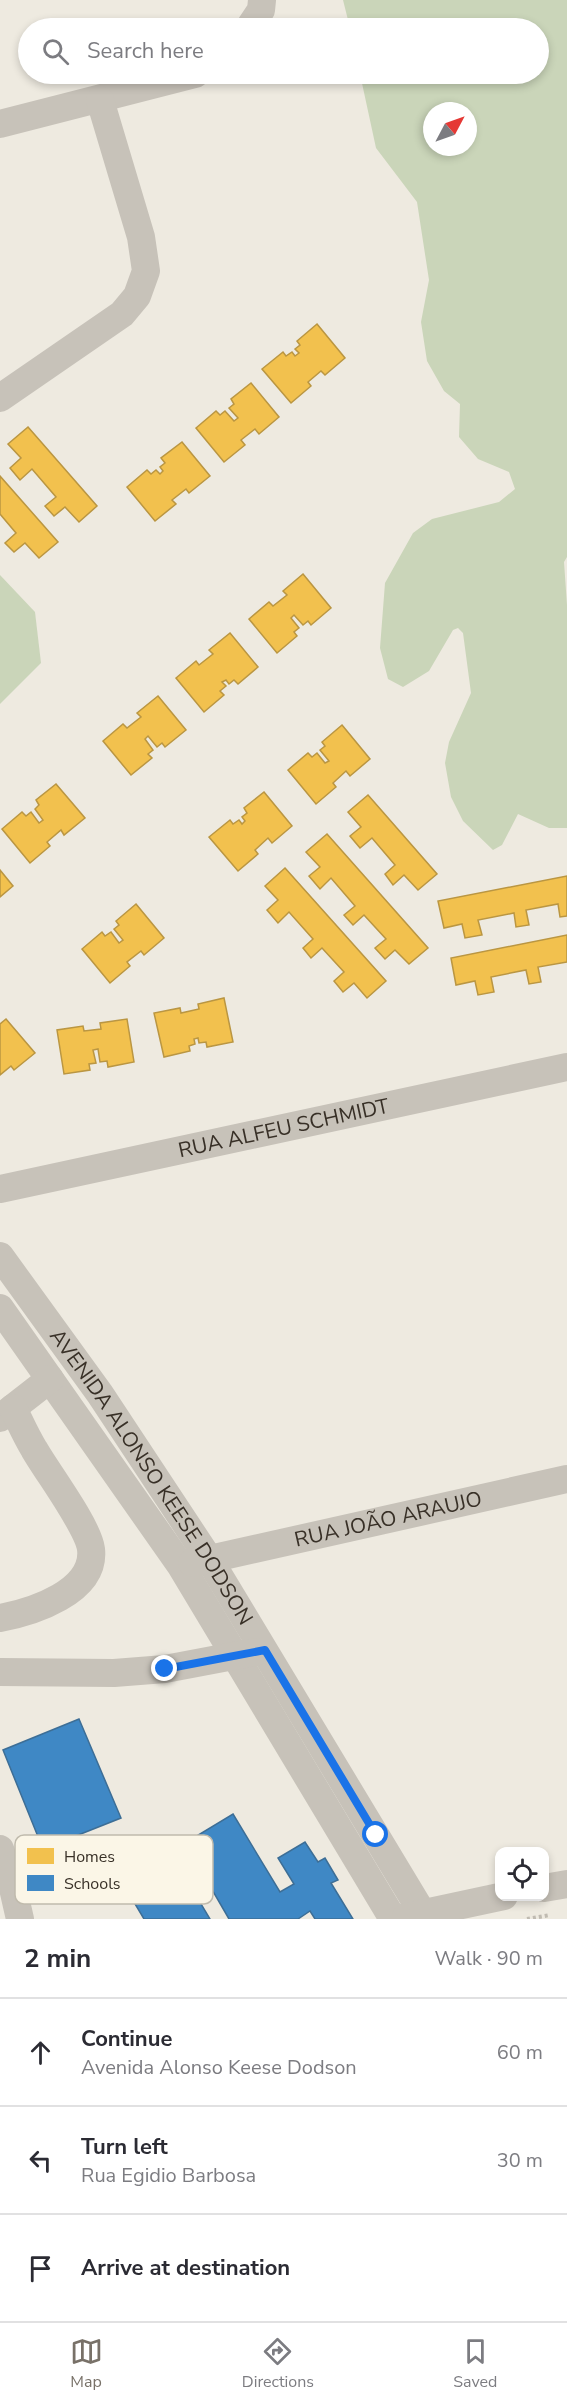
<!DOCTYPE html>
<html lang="en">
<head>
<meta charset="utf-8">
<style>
  body { margin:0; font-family:"Nunito Sans",sans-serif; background:#f7f7f7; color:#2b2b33 }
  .controls { position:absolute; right:18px; bottom:18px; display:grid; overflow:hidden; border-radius:12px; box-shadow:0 3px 9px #0003 }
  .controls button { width:54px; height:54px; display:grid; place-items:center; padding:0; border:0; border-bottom:2px solid #e1e1e2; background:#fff; color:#2b2b33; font:30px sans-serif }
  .compass { position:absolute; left:423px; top:102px; width:54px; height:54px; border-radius:50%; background:#fff; box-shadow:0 3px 9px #0003; rotate:49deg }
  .stop { position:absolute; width:18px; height:18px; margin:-14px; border:4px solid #1a73e8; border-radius:50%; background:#fff }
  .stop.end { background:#1a73e8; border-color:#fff; box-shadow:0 2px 6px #0008 }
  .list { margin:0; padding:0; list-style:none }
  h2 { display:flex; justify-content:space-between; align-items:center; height:78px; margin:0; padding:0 24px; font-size:26px }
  h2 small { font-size:20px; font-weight:400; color:#7c7c81 }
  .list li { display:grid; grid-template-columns:39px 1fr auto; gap:18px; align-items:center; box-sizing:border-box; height:108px; padding:0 24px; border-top:2px solid #e1e1e2 }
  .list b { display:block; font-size:22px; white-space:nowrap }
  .list p { margin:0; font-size:20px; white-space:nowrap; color:#7c7c81 }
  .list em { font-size:20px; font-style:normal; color:#7c7c81 }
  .icon { flex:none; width:33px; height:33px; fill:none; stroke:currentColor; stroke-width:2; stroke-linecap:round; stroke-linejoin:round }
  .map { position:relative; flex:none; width:567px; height:1919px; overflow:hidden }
  .search { position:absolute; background:#fff; box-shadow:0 3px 9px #0003; left:18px; right:18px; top:18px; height:66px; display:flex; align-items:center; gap:15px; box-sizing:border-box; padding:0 21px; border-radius:33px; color:#7c7c81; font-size:22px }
  .sheet { height:402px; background:#fff }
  nav { display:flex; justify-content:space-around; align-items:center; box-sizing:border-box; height:84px; border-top:2px solid #e1e1e2; background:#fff; font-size:16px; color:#7c7c81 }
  nav a { display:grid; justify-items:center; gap:3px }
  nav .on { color:#787168 }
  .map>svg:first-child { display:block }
  .green { fill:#cad5b9; fill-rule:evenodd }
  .homes { fill:#f2c14e; stroke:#ba9642; stroke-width:1.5 }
  .schools { fill:#3f88c5; stroke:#3d6e96; stroke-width:1.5 }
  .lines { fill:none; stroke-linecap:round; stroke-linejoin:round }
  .path { stroke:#c0bbb1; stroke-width:4; stroke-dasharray:3 3; stroke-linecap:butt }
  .minor { stroke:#c7c2b9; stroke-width:28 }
  .route { stroke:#1a73e8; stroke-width:8 }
  .labels { text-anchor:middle; stroke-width:6; stroke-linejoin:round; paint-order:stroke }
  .street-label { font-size:21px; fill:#383027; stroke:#fbf6e7 }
  .key { fill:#fbf6e7; stroke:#c0bbad; stroke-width:1.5 }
  .key-label { font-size:16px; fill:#383027 }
</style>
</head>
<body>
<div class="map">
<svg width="567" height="1919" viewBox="0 0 567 1919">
  <rect width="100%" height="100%" fill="#eeeae0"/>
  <!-- green -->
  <g class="green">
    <path d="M343 0H567V557L564 562 567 605V828H549L518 814 502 845 493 850 463 821 451 797 445 763 449 742 471 693 463 633 458 628 453 630 429 671 403 687 388 679 380 648 385 583 413 533 432 519 499 502 515 489 509 472 478 459 459 437 460 404 444 391 427 361 421 322 429 280 417 202 376 148 360 74H538V28H350ZM432 111H468V147H432Z"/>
    <polygon points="0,575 35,612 41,663 0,704"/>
  </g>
  <!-- homes -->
  <g class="homes">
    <polygon points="317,324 345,358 325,375 321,371 308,382 311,386 291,403 262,369 283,352 286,356 292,352 295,356 299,353 295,349 300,345 297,341"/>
    <polygon points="251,383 279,417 259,434 255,429 241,440 245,445 224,462 196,428 216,411 220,415 225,411 234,421 238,418 229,408 234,404 231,399"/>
    <polygon points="28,427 97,506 79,522 65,507 54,516 45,506 56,497 32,469 20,480 10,468 21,458 8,444"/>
    <polygon points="182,442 210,476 189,493 186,489 172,500 176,504 155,521 127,487 147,470 151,474 156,470 160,474 163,471 160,467 165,463 161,458"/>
    <polygon points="0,476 58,542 39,558 25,543 14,552 5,543 16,533 0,514"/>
    <polygon points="303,574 331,608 311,625 308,621 303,625 294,615 291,618 299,628 294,632 297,636 277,653 249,619 269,602 273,606 287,595 283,591"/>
    <polygon points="230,633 258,667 238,684 234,680 229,684 226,680 222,682 226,686 220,691 224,695 204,712 176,678 196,661 199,665 213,654 209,650"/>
    <polygon points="158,696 186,730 165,747 162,743 157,747 148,736 145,739 153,750 148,754 152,758 131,775 103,741 123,724 127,728 141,717 137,713"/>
    <polygon points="342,725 370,759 350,776 346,771 333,783 336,787 316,804 288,770 308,753 312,757 317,753 325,763 329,761 320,750 325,746 322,742"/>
    <polygon points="56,784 85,818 64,835 61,830 47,842 50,846 30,863 2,829 22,812 26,816 31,812 39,823 43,820 35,809 39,805 36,800"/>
    <polygon points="264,792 292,826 272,843 268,838 255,850 258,854 238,871 209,837 230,820 233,824 239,820 242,824 245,821 242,817 247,813 244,808"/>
    <polygon points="368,795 437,874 418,890 404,875 393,885 385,874 395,865 372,838 360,848 350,836 361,827 348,812"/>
    <polygon points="327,834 428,948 409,964 395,950 385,959 375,948 386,939 364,915 353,925 344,915 355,906 331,878 320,889 309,876 320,867 306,852"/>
    <polygon points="285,868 386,981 367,998 354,983 343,992 334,981 344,972 322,948 311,958 303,948 313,939 289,912 278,923 267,910 278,900 265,886"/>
    <polygon points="0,870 13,886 0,897"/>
    <polygon points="567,876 567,916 560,917 558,904 526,910 529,925 516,927 514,913 478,920 482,935 465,938 462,924 444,928 438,901"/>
    <polygon points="136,904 164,938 144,955 141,951 127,962 130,966 110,983 82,949 102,932 105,936 111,932 119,943 123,940 114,929 119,925 116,921"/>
    <polygon points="567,935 567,962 538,967 541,982 529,984 526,970 491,977 494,992 478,995 475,981 456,985 451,958"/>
    <polygon points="224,998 233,1042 207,1047 206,1042 199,1043 198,1038 194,1039 195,1044 189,1046 190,1051 164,1057 154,1013 180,1008 181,1013 199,1009 198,1004"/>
    <polygon points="6,1019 35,1053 14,1070 11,1066 0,1075 0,1024"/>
    <polygon points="127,1019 134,1062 108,1067 107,1061 100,1062 98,1049 93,1050 96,1063 89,1064 90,1070 64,1074 57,1030 83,1026 84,1031 101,1029 100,1023"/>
  </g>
  <!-- schools -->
  <g class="schools">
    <polygon points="79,1719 121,1818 43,1849 3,1750"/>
    <polygon points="233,1814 280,1892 294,1884 278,1858 305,1842 318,1862 325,1858 338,1880 331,1883 353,1919 315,1919 310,1911 298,1919 229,1919 185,1843"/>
    <polygon points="170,1852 210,1919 144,1919 122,1882"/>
  </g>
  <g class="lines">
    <!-- path -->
    <polyline class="path" points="527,1919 550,1915"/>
    <!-- minor -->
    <g class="minor">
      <polyline points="249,28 261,10 262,0"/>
      <polyline points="0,124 195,74"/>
      <polyline points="0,398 122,314 137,296 146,271 141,237 100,100"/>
      <path id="s1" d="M0 1189 567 1067"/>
      <path id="s2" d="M0 1256 100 1394 209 1559 426 1919"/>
      <polyline points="0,1308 181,1566 393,1919"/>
      <polyline points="0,1418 50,1379"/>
      <path id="s3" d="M192 1563 567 1479"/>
      <path d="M0 1618C32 1612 96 1592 91 1549 88 1526 47 1472 34 1449 26 1436 20 1422 13 1408"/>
      <polyline points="0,1672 114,1673 165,1669 255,1652"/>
      <polyline points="0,1849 12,1884 20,1919"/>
      <polyline points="544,1888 567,1884"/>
      <polyline points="406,1917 504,1896"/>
    </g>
  </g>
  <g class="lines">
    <!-- route -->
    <polyline class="route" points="165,1669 265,1650 376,1835"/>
  </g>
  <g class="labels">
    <!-- street labels -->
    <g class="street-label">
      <text dy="7" stroke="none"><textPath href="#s1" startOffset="290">RUA ALFEU SCHMIDT</textPath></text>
      <text dy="7" stroke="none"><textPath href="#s2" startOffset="268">AVENIDA ALONSO KEESE DODSON</textPath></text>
      <text dy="7" stroke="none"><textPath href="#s3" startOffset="201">RUA JOÃO ARAUJO</textPath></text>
    </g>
  </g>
  <!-- legend -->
  <rect x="15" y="1835" width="198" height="69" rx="9" class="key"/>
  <rect x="27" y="1848" width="27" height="16" fill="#f2c14e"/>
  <rect x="27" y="1875" width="27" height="16" fill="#3f88c5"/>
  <g class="key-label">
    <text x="64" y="1862">Homes</text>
    <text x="64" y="1889">Schools</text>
  </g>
</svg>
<div class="controls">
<button><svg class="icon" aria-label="locate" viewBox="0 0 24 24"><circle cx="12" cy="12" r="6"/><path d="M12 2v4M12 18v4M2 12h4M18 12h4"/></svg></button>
</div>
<svg class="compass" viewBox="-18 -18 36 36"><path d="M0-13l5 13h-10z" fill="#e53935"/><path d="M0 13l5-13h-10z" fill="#7c7c81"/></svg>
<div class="stop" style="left:376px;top:1835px"></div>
<div class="stop end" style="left:165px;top:1669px"></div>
<div class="search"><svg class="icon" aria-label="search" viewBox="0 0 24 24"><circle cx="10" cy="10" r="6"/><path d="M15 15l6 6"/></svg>Search here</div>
</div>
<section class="sheet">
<h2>2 min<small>Walk · 90 m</small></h2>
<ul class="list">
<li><svg class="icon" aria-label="ahead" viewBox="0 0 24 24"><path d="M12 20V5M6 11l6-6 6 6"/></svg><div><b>Continue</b><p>Avenida Alonso Keese Dodson</p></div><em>60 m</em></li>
<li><svg class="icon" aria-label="left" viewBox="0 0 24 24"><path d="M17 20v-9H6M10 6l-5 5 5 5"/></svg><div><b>Turn left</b><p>Rua Egidio Barbosa</p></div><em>30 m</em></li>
<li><svg class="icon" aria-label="arrive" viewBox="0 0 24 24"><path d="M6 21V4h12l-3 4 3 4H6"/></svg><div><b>Arrive at destination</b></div></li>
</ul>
</section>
<nav>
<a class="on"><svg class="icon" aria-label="map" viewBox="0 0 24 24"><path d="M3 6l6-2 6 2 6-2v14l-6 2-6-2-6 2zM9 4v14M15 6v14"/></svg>Map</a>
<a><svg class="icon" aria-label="directions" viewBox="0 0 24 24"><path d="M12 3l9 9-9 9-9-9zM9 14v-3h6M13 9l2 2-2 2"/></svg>Directions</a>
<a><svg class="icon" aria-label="saved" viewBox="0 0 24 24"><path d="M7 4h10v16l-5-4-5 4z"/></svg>Saved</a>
</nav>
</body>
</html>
